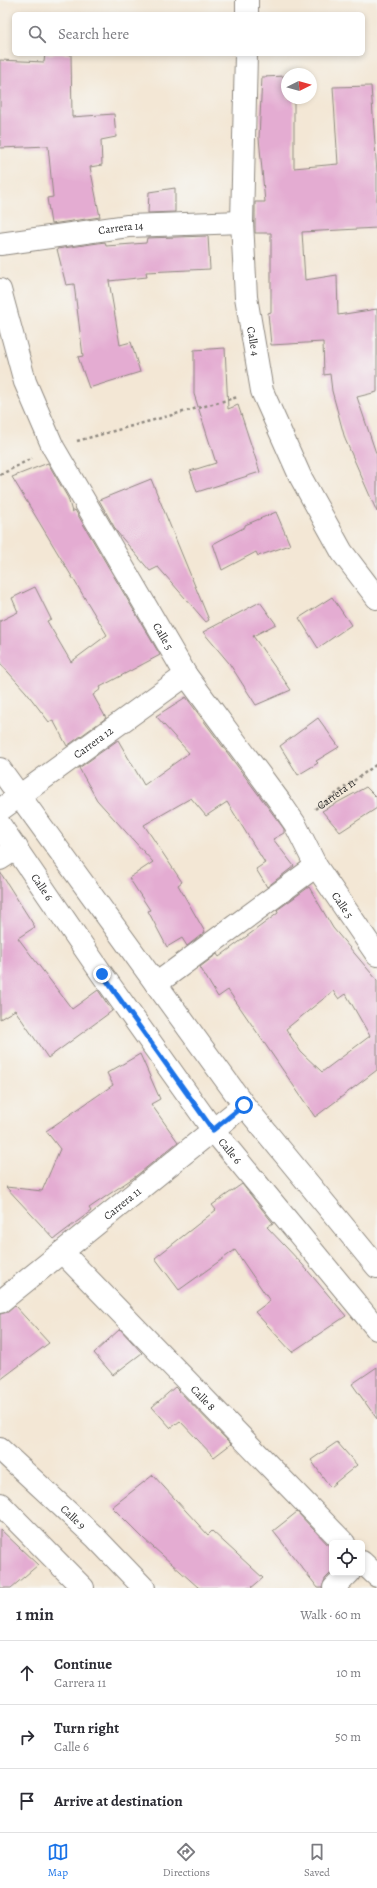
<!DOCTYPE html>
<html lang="en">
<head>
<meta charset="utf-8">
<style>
  body { margin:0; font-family:Alegreya,serif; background:#f7f7f7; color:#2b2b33 }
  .controls { position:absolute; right:12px; bottom:12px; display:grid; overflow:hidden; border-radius:6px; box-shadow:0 2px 6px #0003 }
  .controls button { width:36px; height:36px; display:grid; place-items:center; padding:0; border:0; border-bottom:1px solid #e1e1e2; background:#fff; color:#2b2b33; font:20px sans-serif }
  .compass { position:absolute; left:281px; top:68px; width:36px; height:36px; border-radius:50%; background:#fff; box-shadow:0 2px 6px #0003; rotate:85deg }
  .stop { position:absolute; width:12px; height:12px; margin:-9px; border:3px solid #1a73e8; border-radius:50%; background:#fff }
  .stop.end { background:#1a73e8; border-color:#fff; box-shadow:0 1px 4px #0008 }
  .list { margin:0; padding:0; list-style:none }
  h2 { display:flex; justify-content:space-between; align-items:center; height:52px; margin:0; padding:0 16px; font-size:17px }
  h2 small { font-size:13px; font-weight:400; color:#7c7c81 }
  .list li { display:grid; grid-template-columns:26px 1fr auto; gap:12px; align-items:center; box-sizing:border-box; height:64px; padding:0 16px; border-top:1px solid #e1e1e2 }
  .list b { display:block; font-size:15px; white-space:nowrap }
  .list p { margin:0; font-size:13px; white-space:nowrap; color:#7c7c81 }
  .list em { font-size:13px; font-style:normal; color:#7c7c81 }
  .icon { flex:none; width:22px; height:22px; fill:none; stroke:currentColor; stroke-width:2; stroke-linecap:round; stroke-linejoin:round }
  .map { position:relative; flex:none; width:377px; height:1588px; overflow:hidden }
  .search { position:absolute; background:#fff; box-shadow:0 2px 6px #0003; left:12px; right:12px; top:12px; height:44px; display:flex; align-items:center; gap:10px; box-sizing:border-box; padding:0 14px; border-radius:6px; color:#7c7c81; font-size:15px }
  .sheet { height:244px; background:#fff }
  nav { display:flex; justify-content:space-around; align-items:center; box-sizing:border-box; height:56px; border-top:1px solid #e1e1e2; background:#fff; font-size:11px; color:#7c7c81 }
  nav a { display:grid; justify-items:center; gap:2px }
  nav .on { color:#1a73e8 }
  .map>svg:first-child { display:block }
  .building { fill:#e4acd2; fill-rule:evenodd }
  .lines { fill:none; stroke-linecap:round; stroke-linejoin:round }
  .minor-casing { stroke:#8f8980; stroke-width:24 }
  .path { stroke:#8f8980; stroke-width:2.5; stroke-dasharray:3 3; stroke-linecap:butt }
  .minor { stroke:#fff; stroke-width:22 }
  .route { stroke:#1a73e8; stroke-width:5 }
  .labels { text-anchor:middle; stroke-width:4; stroke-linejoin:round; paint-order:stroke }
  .street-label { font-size:11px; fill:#2b2b2b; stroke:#f6f6f2 }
</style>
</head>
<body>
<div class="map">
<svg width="377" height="1588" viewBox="0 0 377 1588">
  <rect width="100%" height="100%" fill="#f6f6f2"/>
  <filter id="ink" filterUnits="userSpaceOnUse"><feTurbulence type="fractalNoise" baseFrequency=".025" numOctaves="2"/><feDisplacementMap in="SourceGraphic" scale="8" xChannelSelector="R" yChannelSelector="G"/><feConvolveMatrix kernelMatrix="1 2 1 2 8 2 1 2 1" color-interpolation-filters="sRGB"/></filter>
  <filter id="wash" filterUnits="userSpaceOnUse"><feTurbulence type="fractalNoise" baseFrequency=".012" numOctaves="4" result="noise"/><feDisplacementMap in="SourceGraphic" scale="16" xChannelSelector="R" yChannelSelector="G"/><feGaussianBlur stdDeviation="0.9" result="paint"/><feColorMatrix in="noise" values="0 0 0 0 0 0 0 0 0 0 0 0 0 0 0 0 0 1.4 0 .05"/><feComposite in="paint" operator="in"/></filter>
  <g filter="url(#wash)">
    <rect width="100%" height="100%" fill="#f3e7d5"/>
    <g id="blocks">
      <!-- building -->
      <g class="building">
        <polygon points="45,54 71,54 72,117 114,114 116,137 101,140 102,165 90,167 100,217 51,224 47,198 53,197 48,146 0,148 0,60 44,62"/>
        <polygon points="287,76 287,98 294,98 294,168 338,164 333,87 371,86 377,173 377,228 302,232 305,280 337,275 338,315 377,309 377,392 357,397 377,456 377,512 345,439 332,391 330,374 324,375 323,342 271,345 268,313 271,312 271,233 255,233 255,202 265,202 259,138 262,77"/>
        <polygon points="175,188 175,212 148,213 149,192"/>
        <polygon points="208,236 210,269 146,272 147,277 109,281 120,345 131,342 140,372 89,388 78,357 83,356 74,284 66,285 57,249 105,242 106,246 146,243 147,238"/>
        <polygon points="225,348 228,409 238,405 260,472 197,492 190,471 216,463 194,394 194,350"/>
        <polygon points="48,463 68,498 72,512 75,510 160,655 100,687 101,689 93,695 106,718 67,746 53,720 49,722 26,692 0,663 0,621 18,612 12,598 35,587 51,619 47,621 71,662 107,635 12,477"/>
        <polygon points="151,479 209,620 206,622 158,567 150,571 117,532 99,500"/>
        <polygon points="276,512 290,545 258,556 256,552 222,570 213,544 245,527 245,525"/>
        <polygon points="332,597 351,625 318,648 299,618"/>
        <polygon points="260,602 276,624 253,636 291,690 256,705 229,663 203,632"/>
        <polygon points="186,697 284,829 284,833 273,839 294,866 267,887 256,869 265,863 227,802 206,816 191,798 144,825 182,882 178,885 205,932 187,946 182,938 167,947 148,911 150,910 129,878 153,862 97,800 79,768 118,740 144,785 189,753 156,716"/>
        <polygon points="318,718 339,747 316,761 318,763 298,775 280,746"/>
        <polygon points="366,787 377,798 377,808 340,832 322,811"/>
        <polygon points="0,872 35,927 18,938 72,1009 98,990 112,1011 48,1058 15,1010 0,1019"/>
        <path d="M309 887 333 928 377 980V1070L315 1117 228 990 218 997 200 967 217 954 219 957 278 913 277 910ZM333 991 339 999 346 994 370 1036 322 1072 301 1052 286 1029Z"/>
        <polygon points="140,1054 160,1099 151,1104 178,1142 136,1176 89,1208 91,1211 54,1239 6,1187 42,1191 60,1149 46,1131 113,1085 107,1073"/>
        <polygon points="242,1184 273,1223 267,1227 302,1264 346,1316 292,1352 255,1312 270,1301 235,1250 179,1290 155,1258 216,1210 212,1205"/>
        <polygon points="15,1306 49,1343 0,1380 0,1314 8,1312"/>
        <polygon points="120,1329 142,1353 113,1375 94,1353"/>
        <polygon points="377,1367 377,1419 352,1384"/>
        <polygon points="175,1387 231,1444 214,1457 180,1421 171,1428 152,1407"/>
        <polygon points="337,1442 357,1465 330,1487 311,1460"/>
        <polygon points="153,1475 208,1535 212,1531 263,1578 251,1588 199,1588 144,1539 112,1507"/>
        <polygon points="297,1512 332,1549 332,1572 325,1579 322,1588 318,1588 273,1531"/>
        <polygon points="0,1529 38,1565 11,1588 0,1588"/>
      </g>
    </g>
  </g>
  <g filter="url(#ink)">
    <use href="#blocks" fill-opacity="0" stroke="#8f8980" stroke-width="1"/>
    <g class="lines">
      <!-- minor casing -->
      <g class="minor-casing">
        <g id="minor">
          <polyline points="247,14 247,0"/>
          <path id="s2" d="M246 54 242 222 246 297 262 391 300 476 342 552 377 598"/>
          <path id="s3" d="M0 244 128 226 242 222"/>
          <path id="s4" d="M0 290 25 382 53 447 186 675 280 802 295 824 316 866 377 955"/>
          <polyline points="0,769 244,1105 377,1267"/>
          <path id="s5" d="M0 810 186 675"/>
          <path id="s6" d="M0 825 102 974 213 1130 377 1329"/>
          <polyline points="0,859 17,848"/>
          <polyline points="156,984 316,866"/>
          <path id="s7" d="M62 1252 344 1543"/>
          <path id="s8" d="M0 1302 244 1105"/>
          <path id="s9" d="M0 1449 95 1537 144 1588"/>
          <polyline points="0,1504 83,1588"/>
          <polyline points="362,1562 377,1576"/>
          <polyline points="334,1588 349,1573"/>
        </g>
      </g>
      <!-- path -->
      <g class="path">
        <polyline points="77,441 238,397"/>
        <polyline points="0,475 32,458"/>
        <path id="s1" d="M315 809 377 764"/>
      </g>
      <!-- minor -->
      <use href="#minor" class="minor"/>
    </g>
  </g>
  <g class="lines" filter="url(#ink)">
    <!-- route -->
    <polyline class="route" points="102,974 213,1130 244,1105"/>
  </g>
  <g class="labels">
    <!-- street labels -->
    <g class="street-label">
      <text dy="4" stroke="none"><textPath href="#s3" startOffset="122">Carrera 14</textPath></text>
      <text dy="4" stroke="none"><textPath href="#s2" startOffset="288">Calle 4</textPath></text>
      <text dy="4" stroke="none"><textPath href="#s4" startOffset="385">Calle 5</textPath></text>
      <text dy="4" stroke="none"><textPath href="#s5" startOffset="115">Carrera 12</textPath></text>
      <text dy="4" stroke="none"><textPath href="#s1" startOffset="26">Carrera 11</textPath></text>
      <text dy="4" stroke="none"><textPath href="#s6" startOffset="75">Calle 6</textPath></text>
      <text dy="4" stroke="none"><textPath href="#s4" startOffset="709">Calle 5</textPath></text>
      <text dy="4" stroke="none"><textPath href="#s6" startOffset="399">Calle 6</textPath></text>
      <text dy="4" stroke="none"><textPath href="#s8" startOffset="157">Carrera 11</textPath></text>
      <text dy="4" stroke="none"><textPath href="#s7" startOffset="203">Calle 8</textPath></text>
      <text dy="4" stroke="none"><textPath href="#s9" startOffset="100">Calle 9</textPath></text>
    </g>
  </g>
</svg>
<div class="controls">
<button><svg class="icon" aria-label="locate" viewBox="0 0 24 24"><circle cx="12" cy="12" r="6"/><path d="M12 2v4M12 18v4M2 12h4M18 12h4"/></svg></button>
</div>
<svg class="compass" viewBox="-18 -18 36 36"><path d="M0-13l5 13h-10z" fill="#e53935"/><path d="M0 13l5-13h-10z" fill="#7c7c81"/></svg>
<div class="stop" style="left:244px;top:1105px"></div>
<div class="stop end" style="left:102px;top:974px"></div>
<div class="search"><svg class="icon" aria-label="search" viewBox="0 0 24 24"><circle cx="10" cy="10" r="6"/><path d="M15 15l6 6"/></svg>Search here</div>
</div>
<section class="sheet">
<h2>1 min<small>Walk · 60 m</small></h2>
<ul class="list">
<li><svg class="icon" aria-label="ahead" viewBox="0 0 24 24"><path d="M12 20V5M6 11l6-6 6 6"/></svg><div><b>Continue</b><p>Carrera 11</p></div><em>10 m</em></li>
<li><svg class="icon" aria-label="right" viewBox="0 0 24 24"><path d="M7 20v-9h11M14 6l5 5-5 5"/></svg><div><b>Turn right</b><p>Calle 6</p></div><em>50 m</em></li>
<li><svg class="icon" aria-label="arrive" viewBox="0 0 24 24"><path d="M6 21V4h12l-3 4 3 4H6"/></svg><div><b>Arrive at destination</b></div></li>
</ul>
</section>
<nav>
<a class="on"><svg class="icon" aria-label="map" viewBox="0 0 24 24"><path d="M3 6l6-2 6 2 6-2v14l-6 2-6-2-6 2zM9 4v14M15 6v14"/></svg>Map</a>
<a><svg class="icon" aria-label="directions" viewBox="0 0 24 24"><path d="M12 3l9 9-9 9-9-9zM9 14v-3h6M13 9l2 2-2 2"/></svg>Directions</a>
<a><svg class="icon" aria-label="saved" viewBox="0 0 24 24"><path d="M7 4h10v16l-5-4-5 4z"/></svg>Saved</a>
</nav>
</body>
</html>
